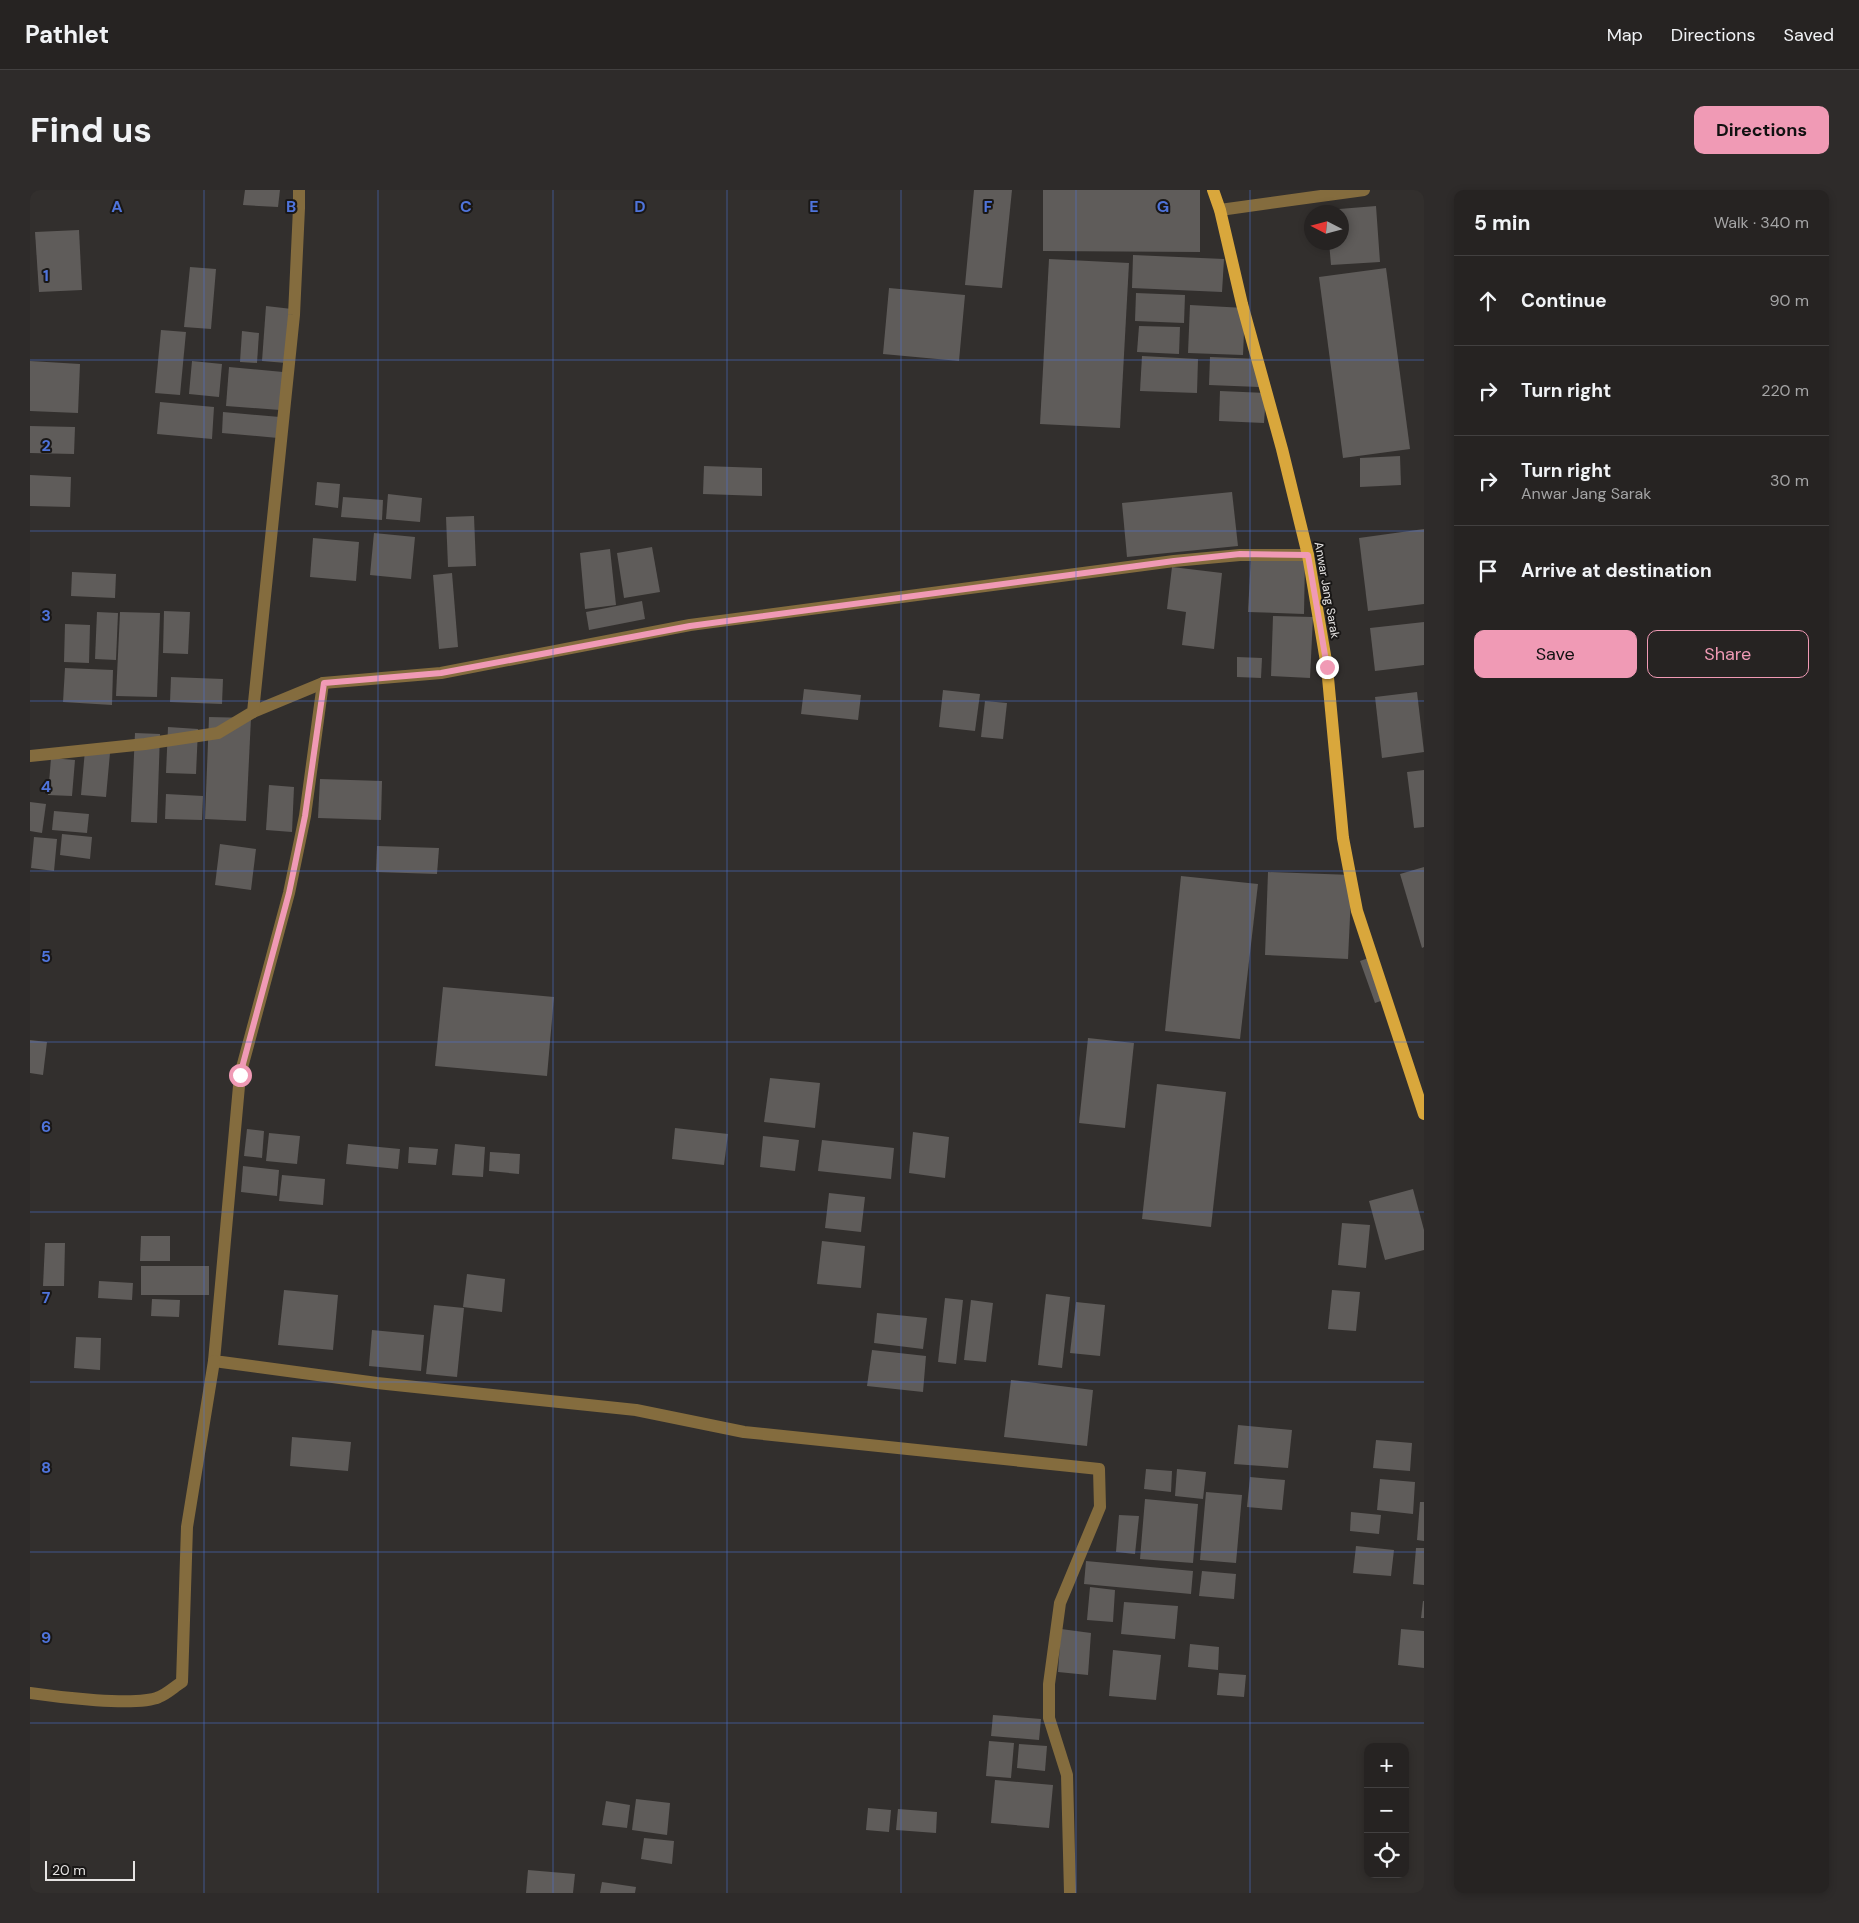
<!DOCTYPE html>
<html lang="en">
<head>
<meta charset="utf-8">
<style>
  body { margin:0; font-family:"DM Sans",sans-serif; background:#2e2b2a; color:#f1f3f6 }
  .controls { position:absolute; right:15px; bottom:15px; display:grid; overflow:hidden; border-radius:10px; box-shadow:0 2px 8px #0003 }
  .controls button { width:45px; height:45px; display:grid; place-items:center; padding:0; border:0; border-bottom:1px solid #424040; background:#262322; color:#f1f3f6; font:25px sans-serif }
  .compass { position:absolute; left:1274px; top:15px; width:45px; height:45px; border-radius:50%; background:#262322; box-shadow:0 2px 8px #0003; rotate:276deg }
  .scale { position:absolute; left:15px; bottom:12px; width:90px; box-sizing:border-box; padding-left:5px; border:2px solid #e6e4e3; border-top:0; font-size:14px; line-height:18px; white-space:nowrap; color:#e6e4e3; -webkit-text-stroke:4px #191716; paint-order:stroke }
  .stop { position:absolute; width:15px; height:15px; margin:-11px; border:4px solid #f09ab5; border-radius:50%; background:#fff }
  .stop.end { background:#f09ab5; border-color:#fff; box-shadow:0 1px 5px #0008 }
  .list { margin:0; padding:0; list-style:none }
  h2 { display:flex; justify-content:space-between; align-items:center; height:65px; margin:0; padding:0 20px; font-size:21px }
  h2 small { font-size:16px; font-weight:400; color:#a4a4a5 }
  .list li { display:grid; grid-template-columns:32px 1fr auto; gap:15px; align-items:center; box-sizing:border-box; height:90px; padding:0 20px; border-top:1px solid #424040 }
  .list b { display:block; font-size:19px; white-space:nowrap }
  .list p { margin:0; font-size:16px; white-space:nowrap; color:#a4a4a5 }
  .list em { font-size:16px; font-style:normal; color:#a4a4a5 }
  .actions { display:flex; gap:10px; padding:15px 20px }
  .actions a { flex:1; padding:11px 0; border:1px solid #f09ab5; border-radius:10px; text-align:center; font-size:18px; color:#f09ab5 }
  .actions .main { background:#f09ab5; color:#111 }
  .icon { flex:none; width:28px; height:28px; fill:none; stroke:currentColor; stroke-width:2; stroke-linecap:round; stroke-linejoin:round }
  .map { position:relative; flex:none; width:1394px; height:1703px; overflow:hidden; border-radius:10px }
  header { display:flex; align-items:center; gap:30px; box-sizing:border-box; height:70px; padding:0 25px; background:#262322; border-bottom:1px solid #424040 }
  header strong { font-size:24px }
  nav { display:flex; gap:28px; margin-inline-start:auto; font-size:18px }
  .intro { display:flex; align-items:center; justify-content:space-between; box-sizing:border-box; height:120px; padding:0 30px }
  h1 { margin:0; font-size:35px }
  .button { padding:12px 22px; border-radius:10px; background:#f09ab5; color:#111; font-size:18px; font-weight:700 }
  main { display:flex; gap:30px; padding:0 30px }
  aside { flex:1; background:#262322; border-radius:10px; box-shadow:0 2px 8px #0003 }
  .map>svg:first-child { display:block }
  .building { fill:#5f5c5a }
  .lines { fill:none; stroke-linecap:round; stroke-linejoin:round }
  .minor { stroke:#846c3e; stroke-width:12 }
  .major { stroke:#d9a73c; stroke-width:12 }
  .route { stroke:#f09ab5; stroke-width:6 }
  .grid { fill:none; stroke:#4f74db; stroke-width:1; stroke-opacity:0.55 }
  .labels { text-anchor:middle; stroke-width:4; stroke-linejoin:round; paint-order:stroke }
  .street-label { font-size:12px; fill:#e6e4e3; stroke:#191716 }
  .grid-label { font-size:16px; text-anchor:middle; font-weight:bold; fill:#4f74db; stroke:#191716; stroke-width:4; stroke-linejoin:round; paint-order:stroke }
</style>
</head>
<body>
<header>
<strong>Pathlet</strong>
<nav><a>Map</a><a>Directions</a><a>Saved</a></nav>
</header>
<div class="intro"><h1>Find us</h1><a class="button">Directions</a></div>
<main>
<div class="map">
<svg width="1394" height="1703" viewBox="0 0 1394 1703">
  <rect width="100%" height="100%" fill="#322f2d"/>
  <!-- building -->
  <g class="building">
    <polygon points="215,0 250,0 248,17 213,15"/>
    <polygon points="944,0 982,0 972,98 935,95"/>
    <polygon points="1013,0 1170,0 1170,62 1013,61"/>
    <polygon points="1346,16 1350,72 1301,75 1299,52 1312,52 1312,22 1297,22 1297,20"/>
    <polygon points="49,40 52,100 9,102 5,42"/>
    <polygon points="1103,65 1194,69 1192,102 1102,98"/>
    <polygon points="1019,69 1099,73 1090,238 1010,234"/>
    <polygon points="160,77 186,79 181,139 154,137"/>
    <polygon points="1356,78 1380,259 1313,268 1289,87"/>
    <polygon points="859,98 935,105 929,171 853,164"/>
    <polygon points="1106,103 1155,105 1154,133 1105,131"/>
    <polygon points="1160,115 1215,118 1213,165 1158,163"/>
    <polygon points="236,116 262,119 256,173 232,171"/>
    <polygon points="1109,136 1150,137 1149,164 1107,162"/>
    <polygon points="131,140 156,142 150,205 125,203"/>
    <polygon points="212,141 229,143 227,173 210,172"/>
    <polygon points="1112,166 1168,169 1167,203 1110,201"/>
    <polygon points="1180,167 1230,169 1229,197 1179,195"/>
    <polygon points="0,171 50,174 48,223 0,221"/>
    <polygon points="162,171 192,174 189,207 159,204"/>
    <polygon points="199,177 253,182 250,220 196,216"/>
    <polygon points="1190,201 1236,203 1234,233 1189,231"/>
    <polygon points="130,212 184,217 182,249 127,244"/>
    <polygon points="193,222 250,227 248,248 192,243"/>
    <polygon points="0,236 45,237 44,264 0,263"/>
    <polygon points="1370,266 1371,295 1330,297 1330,268"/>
    <polygon points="674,276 732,278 732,306 673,304"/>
    <polygon points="0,285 41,287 40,317 0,316"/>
    <polygon points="287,292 310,294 308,318 285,315"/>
    <polygon points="1202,302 1208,356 1097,367 1092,313"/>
    <polygon points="358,304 392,308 390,332 356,329"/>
    <polygon points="313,307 353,310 352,330 311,327"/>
    <polygon points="444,326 446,376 418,377 416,327"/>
    <polygon points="1394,339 1394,414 1338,421 1329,348"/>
    <polygon points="344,343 385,347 381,389 340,385"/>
    <polygon points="283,348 329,352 326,391 280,387"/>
    <polygon points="622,357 630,402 594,408 587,363"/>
    <polygon points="580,359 586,415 555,419 550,363"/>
    <polygon points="1221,366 1275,368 1274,424 1218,422"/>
    <polygon points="1142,377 1192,383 1184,459 1152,455 1156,422 1137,419"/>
    <polygon points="42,382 86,384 85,408 41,406"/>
    <polygon points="422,383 428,457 409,459 403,385"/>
    <polygon points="612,411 615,429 559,440 556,422"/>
    <polygon points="134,421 160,422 158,464 133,463"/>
    <polygon points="67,422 88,423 86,470 65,469"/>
    <polygon points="90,422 130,423 127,507 86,506"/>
    <polygon points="1243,426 1283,427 1280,488 1241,486"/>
    <polygon points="1394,432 1394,475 1345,481 1340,438"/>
    <polygon points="35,434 60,435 59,473 34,472"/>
    <polygon points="1207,467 1232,468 1231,488 1207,487"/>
    <polygon points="35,478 83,480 82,515 33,512"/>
    <polygon points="141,487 193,489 192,514 140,512"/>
    <polygon points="774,499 831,505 828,530 771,524"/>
    <polygon points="913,500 950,504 945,541 909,537"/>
    <polygon points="1387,502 1394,562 1352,568 1345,507"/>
    <polygon points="955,511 977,513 973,549 951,547"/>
    <polygon points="179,527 221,528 216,631 175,629"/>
    <polygon points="138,537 168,539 166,584 136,583"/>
    <polygon points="105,543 130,544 127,633 101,632"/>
    <polygon points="55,560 80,563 76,607 51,605"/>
    <polygon points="21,568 45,570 42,606 18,605"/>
    <polygon points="1394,580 1394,637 1384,638 1377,582"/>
    <polygon points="290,589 352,591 351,630 288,628"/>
    <polygon points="239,595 264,597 262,642 236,640"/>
    <polygon points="136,604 173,606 172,630 135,629"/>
    <polygon points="0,612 16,614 12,643 0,641"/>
    <polygon points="24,621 59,624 57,643 22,640"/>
    <polygon points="32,644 62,647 60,669 30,665"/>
    <polygon points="4,647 27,649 24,681 1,678"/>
    <polygon points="190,654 226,659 221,700 185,695"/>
    <polygon points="347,656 409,658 407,684 346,682"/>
    <polygon points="1394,677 1394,757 1392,758 1370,684"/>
    <polygon points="1238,682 1322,685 1318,769 1235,765"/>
    <polygon points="1151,686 1228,694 1210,849 1135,841"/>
    <polygon points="1344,766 1359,808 1345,813 1330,771"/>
    <polygon points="413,797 524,807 517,886 405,876"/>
    <polygon points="1058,848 1104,853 1095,938 1049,933"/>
    <polygon points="0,850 17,852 13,885 0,883"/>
    <polygon points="740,888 790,893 785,938 734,932"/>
    <polygon points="1127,894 1196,902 1181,1037 1112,1029"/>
    <polygon points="645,938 698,944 694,975 642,969"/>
    <polygon points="217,939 234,941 232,968 214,966"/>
    <polygon points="883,942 919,947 915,988 879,983"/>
    <polygon points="239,943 270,946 267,974 236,971"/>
    <polygon points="733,946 769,950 765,981 730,977"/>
    <polygon points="792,950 864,958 861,989 788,981"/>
    <polygon points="318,954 370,959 368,979 316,974"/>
    <polygon points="425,954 455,957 453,987 422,985"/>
    <polygon points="379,957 408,959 406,975 378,973"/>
    <polygon points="460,962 490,964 489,984 459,981"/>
    <polygon points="213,976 249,980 247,1006 211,1002"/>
    <polygon points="252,985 295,989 293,1015 249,1011"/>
    <polygon points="1383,999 1394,1040 1394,1060 1355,1070 1339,1011"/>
    <polygon points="799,1003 835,1007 831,1042 795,1038"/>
    <polygon points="1312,1033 1340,1035 1336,1078 1308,1075"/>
    <polygon points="111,1046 140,1046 140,1071 110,1071"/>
    <polygon points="792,1051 835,1056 831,1098 787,1094"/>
    <polygon points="15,1053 35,1053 34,1096 13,1096"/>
    <rect x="111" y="1076" width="68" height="29"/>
    <polygon points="437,1084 475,1089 472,1122 433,1117"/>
    <polygon points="69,1091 103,1093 102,1110 68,1108"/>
    <polygon points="254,1100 308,1105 303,1160 248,1155"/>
    <polygon points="1302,1100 1330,1102 1326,1141 1298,1139"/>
    <polygon points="1016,1104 1040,1107 1032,1178 1008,1175"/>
    <polygon points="915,1108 933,1110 926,1174 908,1172"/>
    <polygon points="122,1109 150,1110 149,1127 121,1126"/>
    <polygon points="941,1110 963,1113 956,1172 934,1170"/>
    <polygon points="1046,1112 1075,1115 1070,1166 1040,1163"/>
    <polygon points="404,1115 434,1118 427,1187 396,1184"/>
    <polygon points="847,1123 897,1128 893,1159 844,1153"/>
    <polygon points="342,1140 394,1145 391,1181 339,1176"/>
    <polygon points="46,1147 71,1148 70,1180 44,1178"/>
    <polygon points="842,1160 896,1166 893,1202 837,1196"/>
    <polygon points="981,1190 1063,1200 1057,1256 974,1247"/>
    <polygon points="1208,1235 1262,1240 1258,1278 1204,1274"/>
    <polygon points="262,1247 321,1252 318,1281 260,1276"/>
    <polygon points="1346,1250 1382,1253 1380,1281 1343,1278"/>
    <polygon points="1116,1279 1142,1281 1141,1302 1114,1299"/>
    <polygon points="1147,1279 1176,1282 1173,1309 1145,1306"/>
    <polygon points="1220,1287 1255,1290 1252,1320 1217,1317"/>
    <polygon points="1350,1289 1385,1292 1383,1324 1347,1320"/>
    <polygon points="1176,1302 1212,1305 1206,1373 1170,1370"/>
    <polygon points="1115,1309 1168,1314 1163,1373 1110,1369"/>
    <polygon points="1390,1312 1394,1312 1394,1351 1387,1350"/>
    <polygon points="1321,1322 1351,1325 1349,1344 1320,1341"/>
    <polygon points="1089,1325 1109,1326 1105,1364 1086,1362"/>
    <polygon points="1326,1356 1364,1360 1361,1386 1323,1383"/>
    <polygon points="1386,1358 1394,1358 1394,1395 1383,1394"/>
    <polygon points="1056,1371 1163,1381 1161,1404 1054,1394"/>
    <polygon points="1172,1381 1206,1384 1204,1409 1169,1406"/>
    <polygon points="1060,1397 1085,1400 1083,1432 1057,1430"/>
    <polygon points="1393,1411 1394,1411 1394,1428 1391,1428"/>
    <polygon points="1094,1412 1148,1416 1145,1449 1091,1444"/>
    <polygon points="1031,1439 1061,1443 1058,1485 1028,1482"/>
    <polygon points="1371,1439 1394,1441 1394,1478 1368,1475"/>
    <polygon points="1160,1454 1189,1457 1188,1480 1158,1477"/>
    <polygon points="1083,1460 1131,1465 1126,1510 1079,1506"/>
    <polygon points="1189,1483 1216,1485 1214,1507 1187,1505"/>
    <polygon points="963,1525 1011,1529 1009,1550 961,1546"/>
    <polygon points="959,1551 984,1553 981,1588 956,1586"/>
    <polygon points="989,1554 1017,1556 1015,1581 987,1578"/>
    <polygon points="965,1590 1023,1595 1019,1638 961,1633"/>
    <polygon points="606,1609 640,1613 637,1645 602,1640"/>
    <polygon points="576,1611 600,1615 597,1638 572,1635"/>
    <polygon points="838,1618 861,1620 859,1642 836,1640"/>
    <polygon points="868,1619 907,1622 906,1643 866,1640"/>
    <polygon points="614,1648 644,1651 642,1674 611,1669"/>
    <polygon points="498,1680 545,1684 543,1703 496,1703"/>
    <polygon points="572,1692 606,1697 605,1703 570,1703"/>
  </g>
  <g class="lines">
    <!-- minor -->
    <g class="minor">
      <polyline points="1190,20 1334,0"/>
      <polyline points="293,493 275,626 259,703 210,885 184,1171 347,1193 606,1220 714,1242 1069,1279 1070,1317 1030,1413 1019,1494 1019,1528 1037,1585 1040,1703"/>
      <polyline points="223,522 293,493 411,483 660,435 1144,371 1210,365 1278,365"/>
      <polyline points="0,566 115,554 188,543 223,522 264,125 269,18 269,0"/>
      <path d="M0 1503C26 1507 107 1517 129 1507 137 1504 144 1497 152 1492L157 1337 184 1171"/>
    </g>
    <!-- major -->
    <polyline class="major" points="1183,0 1190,20 1212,114 1252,259 1278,365 1297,477 1313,648 1327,721 1394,924"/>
  </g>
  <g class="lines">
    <!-- route -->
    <polyline class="route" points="210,885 259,703 275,626 294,493 411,483 660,436 1144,371 1210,364 1278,365 1297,477"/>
  </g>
  <!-- grid -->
  <path class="grid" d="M174 0V1703M348 0V1703M523 0V1703M697 0V1703M871 0V1703M1046 0V1703M1220 0V1703M0 170H1394M0 341H1394M0 511H1394M0 681H1394M0 852H1394M0 1022H1394M0 1192H1394M0 1362H1394M0 1533H1394"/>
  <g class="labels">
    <!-- street labels -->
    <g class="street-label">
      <text transform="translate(1297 400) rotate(80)" y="4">Anwar Jang Sarak</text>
    </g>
  </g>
  <g class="grid-label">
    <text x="87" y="22">A</text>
    <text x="261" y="22">B</text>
    <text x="436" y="22">C</text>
    <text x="610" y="22">D</text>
    <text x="784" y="22">E</text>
    <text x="958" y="22">F</text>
    <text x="1133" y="22">G</text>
    <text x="16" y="91">1</text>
    <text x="16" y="261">2</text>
    <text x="16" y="431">3</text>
    <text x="16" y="602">4</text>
    <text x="16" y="772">5</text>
    <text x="16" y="942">6</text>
    <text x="16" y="1113">7</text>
    <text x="16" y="1283">8</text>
    <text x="16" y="1453">9</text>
  </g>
</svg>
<div class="controls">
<button>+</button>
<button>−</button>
<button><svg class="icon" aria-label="locate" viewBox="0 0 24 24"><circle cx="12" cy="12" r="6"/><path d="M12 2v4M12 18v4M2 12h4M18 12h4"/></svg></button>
</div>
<svg class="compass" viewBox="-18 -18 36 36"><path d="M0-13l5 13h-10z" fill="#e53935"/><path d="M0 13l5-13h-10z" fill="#a4a4a5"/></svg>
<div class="scale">20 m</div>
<div class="stop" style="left:210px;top:885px"></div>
<div class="stop end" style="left:1297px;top:477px"></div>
</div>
<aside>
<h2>5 min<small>Walk · 340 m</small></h2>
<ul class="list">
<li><svg class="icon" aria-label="ahead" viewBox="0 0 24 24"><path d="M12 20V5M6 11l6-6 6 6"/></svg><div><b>Continue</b></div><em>90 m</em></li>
<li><svg class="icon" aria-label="right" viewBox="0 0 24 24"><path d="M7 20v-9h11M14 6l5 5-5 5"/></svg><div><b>Turn right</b></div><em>220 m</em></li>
<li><svg class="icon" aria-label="right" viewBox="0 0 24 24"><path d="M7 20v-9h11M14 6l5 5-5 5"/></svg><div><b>Turn right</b><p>Anwar Jang Sarak</p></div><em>30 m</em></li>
<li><svg class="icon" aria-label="arrive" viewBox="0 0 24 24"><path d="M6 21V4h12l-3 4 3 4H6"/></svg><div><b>Arrive at destination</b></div></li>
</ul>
<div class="actions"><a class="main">Save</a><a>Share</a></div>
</aside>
</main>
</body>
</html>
